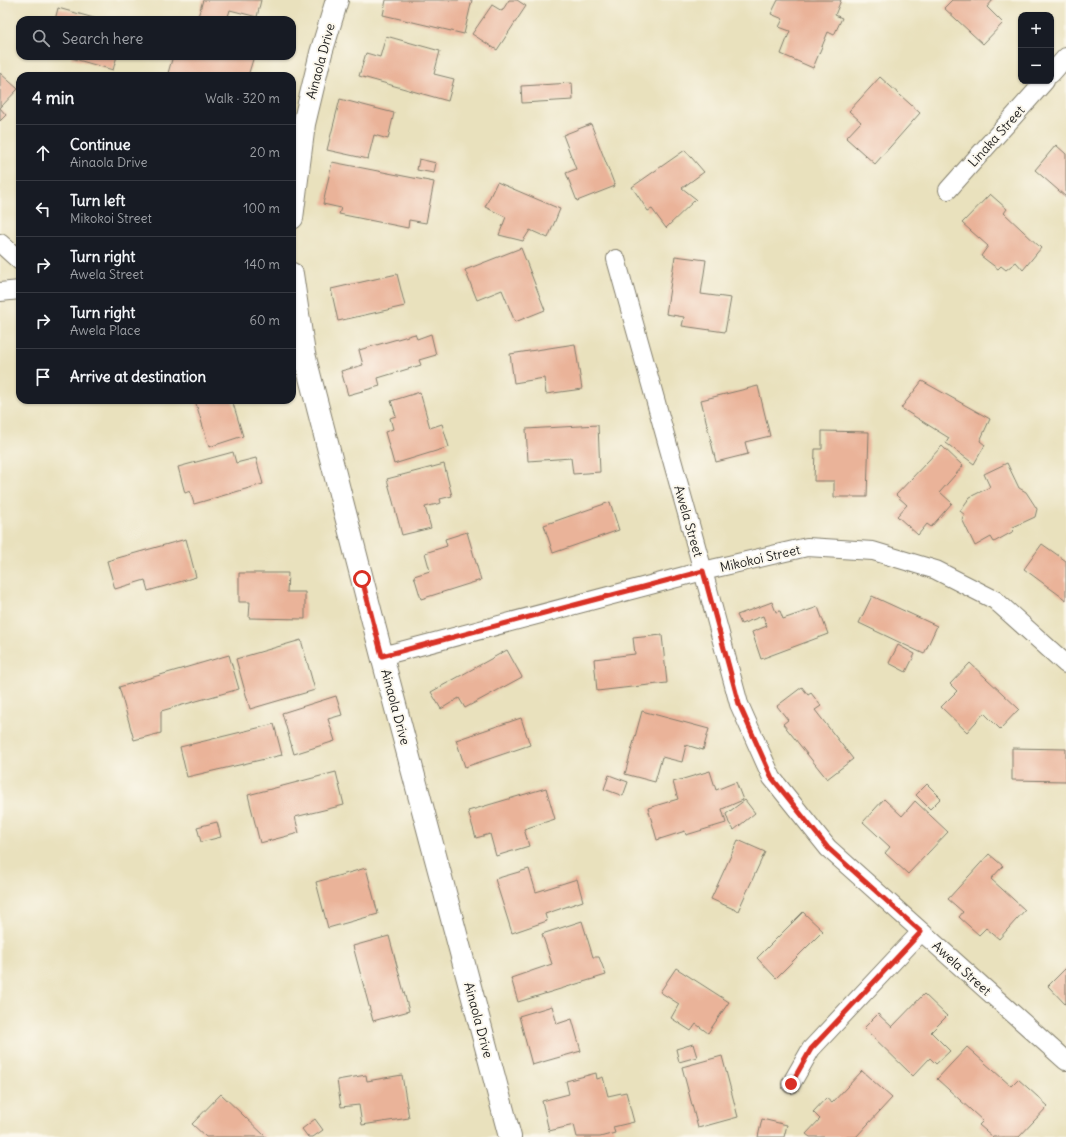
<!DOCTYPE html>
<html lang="en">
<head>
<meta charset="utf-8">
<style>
  body { margin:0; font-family:Delius,sans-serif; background:#20242c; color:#f1f3f6 }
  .controls { position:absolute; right:12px; top:12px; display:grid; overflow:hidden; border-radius:8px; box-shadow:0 1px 3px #0004 }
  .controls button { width:36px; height:36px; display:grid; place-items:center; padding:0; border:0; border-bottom:1px solid #363941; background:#171b24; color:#f1f3f6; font:20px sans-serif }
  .stop { position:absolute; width:12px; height:12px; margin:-9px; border:3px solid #d93025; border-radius:50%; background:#fff }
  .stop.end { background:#d93025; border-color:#fff; box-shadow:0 1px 4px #0008 }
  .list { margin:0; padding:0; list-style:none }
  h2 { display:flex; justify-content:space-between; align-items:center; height:52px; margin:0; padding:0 16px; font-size:17px }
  h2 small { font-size:13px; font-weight:400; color:#9ea1a6 }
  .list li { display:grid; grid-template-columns:26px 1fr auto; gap:12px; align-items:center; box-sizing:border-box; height:56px; padding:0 16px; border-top:1px solid #363941 }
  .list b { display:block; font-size:15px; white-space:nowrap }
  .list p { margin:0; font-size:13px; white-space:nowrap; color:#9ea1a6 }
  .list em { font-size:13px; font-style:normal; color:#9ea1a6 }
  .icon { flex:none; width:22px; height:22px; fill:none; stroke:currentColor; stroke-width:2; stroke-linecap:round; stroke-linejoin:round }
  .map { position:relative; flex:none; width:1066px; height:1137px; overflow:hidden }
  .search { position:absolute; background:#171b24; box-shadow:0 1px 3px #0004; left:16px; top:16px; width:280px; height:44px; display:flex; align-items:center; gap:10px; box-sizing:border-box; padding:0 14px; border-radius:12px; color:#9ea1a6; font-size:15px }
  .panel { position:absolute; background:#171b24; box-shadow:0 1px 3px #0004; left:16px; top:72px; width:280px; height:332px; border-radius:12px }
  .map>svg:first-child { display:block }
  .building { fill:#eab399 }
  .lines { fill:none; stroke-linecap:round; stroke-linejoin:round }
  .street-casing { stroke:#827e6c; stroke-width:20 }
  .secondary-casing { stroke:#827e6c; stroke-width:24 }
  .street { stroke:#fff; stroke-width:18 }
  .secondary { stroke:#fff; stroke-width:22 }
  .route { stroke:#d93025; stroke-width:5 }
  .labels { text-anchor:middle; stroke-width:4; stroke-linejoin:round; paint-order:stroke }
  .street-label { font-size:13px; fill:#1c1c1c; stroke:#fbf7ec }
</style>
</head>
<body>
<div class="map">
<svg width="1066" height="1137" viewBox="0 0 1066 1137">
  <rect width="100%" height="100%" fill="#fbf7ec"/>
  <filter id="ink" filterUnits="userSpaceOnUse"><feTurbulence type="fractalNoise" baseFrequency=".025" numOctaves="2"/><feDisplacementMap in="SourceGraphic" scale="8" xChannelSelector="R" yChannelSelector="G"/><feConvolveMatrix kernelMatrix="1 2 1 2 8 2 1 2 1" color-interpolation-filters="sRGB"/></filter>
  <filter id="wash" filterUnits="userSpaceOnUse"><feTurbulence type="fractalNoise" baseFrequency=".012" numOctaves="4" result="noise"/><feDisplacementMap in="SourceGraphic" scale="16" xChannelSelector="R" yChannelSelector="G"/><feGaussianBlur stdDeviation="0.9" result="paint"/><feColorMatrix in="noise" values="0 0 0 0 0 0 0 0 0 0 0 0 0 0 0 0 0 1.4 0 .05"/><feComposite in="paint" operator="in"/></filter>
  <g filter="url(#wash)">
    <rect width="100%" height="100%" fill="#e9e1bd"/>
    <g id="blocks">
      <!-- building -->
      <g class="building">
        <polygon points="203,0 261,0 257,17 230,10 227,20 197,20"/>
        <polygon points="386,0 472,0 464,34 383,15"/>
        <polygon points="509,0 517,0 526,6 497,50 472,34 492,5 502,11"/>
        <polygon points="778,0 841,0 835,15 842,18 834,35 828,32 813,68 781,54 790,31 779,27 783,19 771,14"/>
        <polygon points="952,0 993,0 987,7 1003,23 983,44 944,8"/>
        <polygon points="58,8 101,20 55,20"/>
        <polygon points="386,36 440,51 434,74 454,79 448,101 359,76 366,53 380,57"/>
        <polygon points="72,56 117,56 113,70 71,58"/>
        <polygon points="173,56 254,56 248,76 177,76 168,73"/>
        <polygon points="0,73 18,89 0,108"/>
        <polygon points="880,77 920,113 875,164 846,138 861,122 849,111"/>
        <polygon points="572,83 573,100 522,103 521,86"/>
        <polygon points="340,99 394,113 388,139 374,135 368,159 327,150"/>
        <polygon points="0,108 6,115 0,121"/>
        <polygon points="591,124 615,186 577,201 566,173 576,169 563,135"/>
        <polygon points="1056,145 1066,154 1066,197 1035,170"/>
        <polygon points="685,150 704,172 682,188 696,199 666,228 652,209 648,211 632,187"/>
        <polygon points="419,159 436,163 434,173 417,170"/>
        <polygon points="332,162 434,182 426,223 409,220 408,228 339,214 341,208 323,204"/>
        <polygon points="497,182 560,209 548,238 530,230 523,241 499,235 506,217 485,207"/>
        <polygon points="990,194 1007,209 1004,213 1041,248 1023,270 1016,262 1006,270 1001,266 998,269 981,256 988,246 962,223"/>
        <polygon points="521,248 545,310 515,322 502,290 477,300 465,270"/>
        <polygon points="675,256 706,260 701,294 731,298 725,332 682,326 684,317 666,314"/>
        <polygon points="397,274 405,306 338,321 331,289"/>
        <polygon points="415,334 417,339 431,334 436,355 419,360 421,365 378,378 380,386 348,395 341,371 363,365 359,350"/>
        <polygon points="575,344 582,389 546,394 544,378 514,383 510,354"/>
        <polygon points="922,381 990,419 980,441 985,445 974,464 946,443 949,438 901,408"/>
        <polygon points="758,386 770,436 745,442 748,454 716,462 701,400"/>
        <polygon points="420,392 430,428 442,424 449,447 394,464 385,432 393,429 390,418 396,416 391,401"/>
        <polygon points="195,400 232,400 243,436 209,447"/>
        <polygon points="598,425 600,472 573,474 571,458 528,461 526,429"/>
        <polygon points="822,431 869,432 867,497 834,497 834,481 814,481 815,449 822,449"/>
        <polygon points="942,446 963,466 940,492 952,503 931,527 927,524 918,535 897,516 907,505 896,495"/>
        <polygon points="233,452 236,463 256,458 263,484 194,504 190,491 185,493 178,467"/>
        <polygon points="1007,463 1019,488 1026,492 1037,509 1035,517 1011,528 1014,531 994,542 991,537 975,546 962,519 965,515 960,511 970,497 990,487 984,474"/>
        <polygon points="444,464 452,496 440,499 441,503 425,507 431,528 402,535 387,479"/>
        <polygon points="610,502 619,530 553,553 544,525"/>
        <polygon points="467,532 481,580 421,599 414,576 430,571 425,553 447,546 445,539"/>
        <polygon points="186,539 196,577 148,591 145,580 115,589 107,561"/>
        <polygon points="1042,544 1066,561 1066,600 1024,569"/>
        <polygon points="239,573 288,573 287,592 305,592 305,619 249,618 250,602 239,602"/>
        <polygon points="872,596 937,626 924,654 859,623"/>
        <polygon points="772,602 776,612 780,611 783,619 818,607 828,634 761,659 752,632 767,626 763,616 741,624 737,615"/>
        <polygon points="662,635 667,683 597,691 594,659 635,654 633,638"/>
        <polygon points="301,640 315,690 250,709 236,659"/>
        <polygon points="898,645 915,654 906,672 889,663"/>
        <polygon points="507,650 522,677 465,708 459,698 441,709 431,692"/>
        <polygon points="229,655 239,689 161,711 161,733 134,740 119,687"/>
        <polygon points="970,663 1019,709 1000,729 984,713 967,732 941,707 957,691 950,684"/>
        <polygon points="802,687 808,695 811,693 821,706 815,710 853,759 827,779 783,724 788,720 777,706"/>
        <polygon points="336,696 342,715 328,719 335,741 294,754 282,713"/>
        <polygon points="642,711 709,729 703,750 686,745 682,762 662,757 655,782 625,774"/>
        <polygon points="521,718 530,745 465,767 456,740"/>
        <polygon points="274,724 282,755 187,777 180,747"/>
        <polygon points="1012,748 1066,749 1066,781 1012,780"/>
        <polygon points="710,771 716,790 736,782 743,800 722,809 726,823 686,835 685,831 657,840 648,808 678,799 673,782"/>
        <polygon points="336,772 344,805 295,817 299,833 260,843 248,795"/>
        <polygon points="609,775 628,782 623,796 604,789"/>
        <polygon points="927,784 941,798 930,809 916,795"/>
        <polygon points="546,788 555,819 524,829 529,846 496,856 490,834 476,838 468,811"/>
        <polygon points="884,799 902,816 915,801 948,832 908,874 885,853 890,847 863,822"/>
        <polygon points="745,800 755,813 734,830 729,823 726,814"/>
        <polygon points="217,822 221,837 201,842 197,827"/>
        <polygon points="738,840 765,852 738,911 711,899"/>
        <polygon points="989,854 1003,866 991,879 1025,910 999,939 986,928 979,935 959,917 963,912 948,899"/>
        <polygon points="366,868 378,914 328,928 316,882"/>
        <polygon points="529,869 536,892 577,879 583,901 545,914 547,921 512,933 495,879"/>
        <polygon points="803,912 823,931 776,978 757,958"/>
        <polygon points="582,921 593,957 599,957 606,975 518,1002 511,978 552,964 542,934"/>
        <polygon points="389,936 409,1011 373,1021 353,946"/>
        <polygon points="676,968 729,1002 708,1033 696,1024 691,1031 671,1018 679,1004 660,992"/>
        <polygon points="1066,968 1066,1005 1048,986"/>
        <polygon points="924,994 947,1016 931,1032 950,1051 936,1064 930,1058 913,1076 864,1028 878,1014 892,1027"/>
        <polygon points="552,1006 557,1024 572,1019 581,1051 532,1065 519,1016"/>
        <polygon points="693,1044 697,1057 679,1062 676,1049"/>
        <polygon points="967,1047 1011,1086 1018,1079 1048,1106 1019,1137 993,1137 979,1125 983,1121 937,1079"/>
        <polygon points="722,1056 738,1117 698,1128 682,1067"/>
        <polygon points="862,1071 892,1098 856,1137 810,1137 806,1134 820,1119 813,1112 826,1098 832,1103"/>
        <polygon points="596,1073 597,1079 603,1077 608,1096 626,1092 634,1122 613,1127 615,1133 600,1137 577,1137 574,1125 549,1131 542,1101 569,1094 566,1081"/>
        <polygon points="366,1075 367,1081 402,1075 409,1118 362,1125 359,1105 341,1107 337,1080"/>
        <polygon points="221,1094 266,1137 206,1137 192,1124"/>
        <polygon points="315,1119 323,1130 313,1137 308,1137 302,1129"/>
        <polygon points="762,1119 787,1125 784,1137 758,1137"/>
      </g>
    </g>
  </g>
  <g filter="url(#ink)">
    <use href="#blocks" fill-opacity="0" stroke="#827e6c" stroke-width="1"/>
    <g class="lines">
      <!-- street casing -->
      <g class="street-casing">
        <g id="street">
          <polyline points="1051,74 1066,57"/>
          <polyline points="948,190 1045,81"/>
          <polyline points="0,243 20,261"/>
          <polyline points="616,259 703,571 739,704 772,778 828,848 1066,1061"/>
          <polyline points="0,292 20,290"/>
          <polyline points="382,656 703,571 807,547 873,551 936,570 995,600 1066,664"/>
          <polyline points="791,1084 811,1049 921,932"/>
        </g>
      </g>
      <!-- secondary casing -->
      <g class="secondary-casing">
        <g id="secondary">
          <polyline points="292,218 304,124 321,53 337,0"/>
          <polyline points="292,274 304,354 382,656 510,1137"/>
        </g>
      </g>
      <!-- street -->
      <use href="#street" class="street"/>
      <!-- secondary -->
      <use href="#secondary" class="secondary"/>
    </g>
  </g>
  <g class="lines" filter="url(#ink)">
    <!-- route -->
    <polyline class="route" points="362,579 382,656 703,571 739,704 772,778 828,848 921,932 811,1049 791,1084"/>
  </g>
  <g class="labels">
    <!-- street labels -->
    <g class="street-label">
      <text transform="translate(320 61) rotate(-75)" y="5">Ainaola Drive</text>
      <text transform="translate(996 136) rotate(-48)" y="5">Linaka Street</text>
      <text transform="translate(689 521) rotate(74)" y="5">Awela Street</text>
      <text transform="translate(760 558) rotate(-13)" y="5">Mikokoi Street</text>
      <text transform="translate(396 707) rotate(75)" y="5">Ainaola Drive</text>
      <text transform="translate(962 968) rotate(42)" y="5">Awela Street</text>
      <text transform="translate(479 1020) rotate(75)" y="5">Ainaola Drive</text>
    </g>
  </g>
</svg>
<div class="controls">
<button>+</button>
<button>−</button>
</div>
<div class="stop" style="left:362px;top:579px"></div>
<div class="stop end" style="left:791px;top:1084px"></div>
<div class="search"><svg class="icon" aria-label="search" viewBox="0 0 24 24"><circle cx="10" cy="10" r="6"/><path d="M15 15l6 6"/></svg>Search here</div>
<section class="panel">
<h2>4 min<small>Walk · 320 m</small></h2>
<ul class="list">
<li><svg class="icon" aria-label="ahead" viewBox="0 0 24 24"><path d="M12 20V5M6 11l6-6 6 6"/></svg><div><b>Continue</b><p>Ainaola Drive</p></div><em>20 m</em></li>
<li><svg class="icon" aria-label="left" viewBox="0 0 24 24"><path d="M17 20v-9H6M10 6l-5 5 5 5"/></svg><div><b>Turn left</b><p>Mikokoi Street</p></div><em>100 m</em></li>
<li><svg class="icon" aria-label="right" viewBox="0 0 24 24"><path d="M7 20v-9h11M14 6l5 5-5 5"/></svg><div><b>Turn right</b><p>Awela Street</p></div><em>140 m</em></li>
<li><svg class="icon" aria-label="right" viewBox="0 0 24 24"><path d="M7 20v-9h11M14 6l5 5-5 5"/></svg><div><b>Turn right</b><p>Awela Place</p></div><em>60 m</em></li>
<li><svg class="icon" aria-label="arrive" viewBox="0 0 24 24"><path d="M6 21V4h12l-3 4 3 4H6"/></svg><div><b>Arrive at destination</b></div></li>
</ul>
</section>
</div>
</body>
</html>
